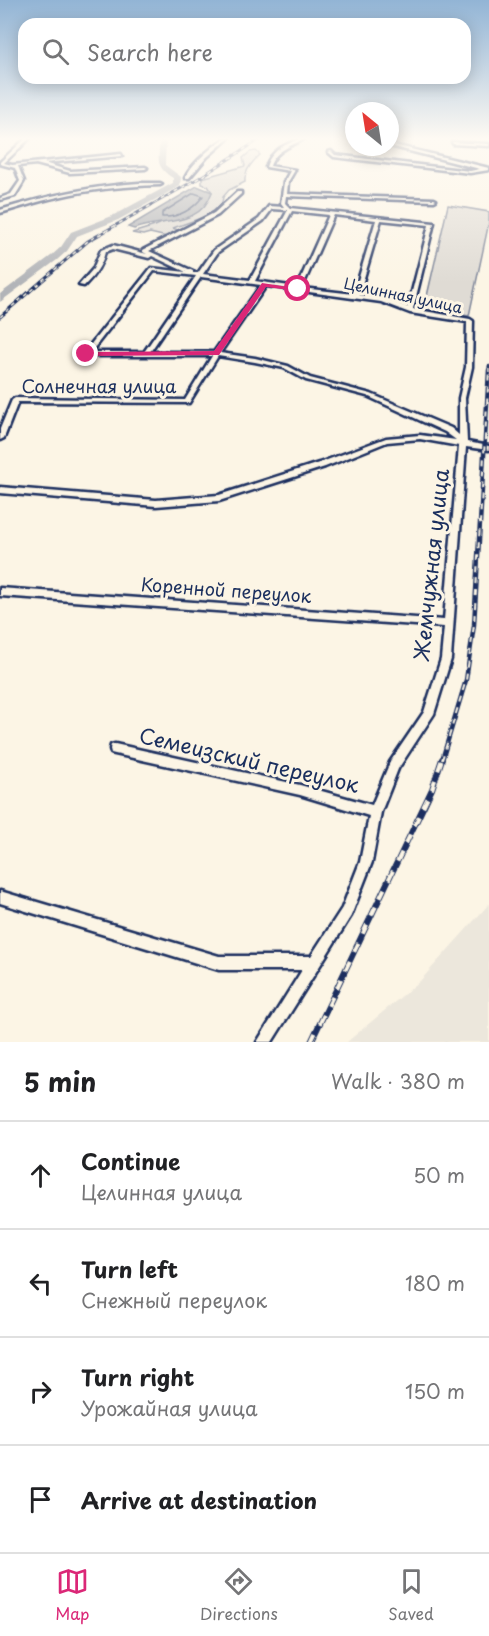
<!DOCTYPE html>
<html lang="en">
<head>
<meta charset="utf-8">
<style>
  body { margin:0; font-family:"Playpen Sans",sans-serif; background:#f6f6f6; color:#202124 }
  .compass { position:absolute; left:345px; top:102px; width:54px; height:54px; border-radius:50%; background:#fff; box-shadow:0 3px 15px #0003; rotate:330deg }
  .stop { position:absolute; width:18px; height:18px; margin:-14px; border:4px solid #db2777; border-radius:50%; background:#fff }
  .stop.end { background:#db2777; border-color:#fff; box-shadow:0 2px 6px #0008 }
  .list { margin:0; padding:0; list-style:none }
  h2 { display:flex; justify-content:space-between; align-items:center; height:78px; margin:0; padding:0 24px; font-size:26px }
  h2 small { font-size:20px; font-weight:400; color:#757577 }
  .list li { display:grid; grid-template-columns:39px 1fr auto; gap:18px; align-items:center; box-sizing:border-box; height:108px; padding:0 24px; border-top:2px solid #e0e0e0 }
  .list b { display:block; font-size:22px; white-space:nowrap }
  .list p { margin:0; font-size:20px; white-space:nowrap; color:#757577 }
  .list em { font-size:20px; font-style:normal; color:#757577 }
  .icon { flex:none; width:33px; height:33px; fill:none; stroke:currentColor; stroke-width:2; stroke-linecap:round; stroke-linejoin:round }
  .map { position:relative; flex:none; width:489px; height:1042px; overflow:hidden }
  .search { position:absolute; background:#fff; box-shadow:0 3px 15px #0003; left:18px; right:18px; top:18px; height:66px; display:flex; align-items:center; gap:15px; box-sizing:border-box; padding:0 21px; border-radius:18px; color:#757577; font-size:22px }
  .sheet { height:510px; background:#fff }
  nav { display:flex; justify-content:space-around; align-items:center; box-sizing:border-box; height:84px; border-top:2px solid #e0e0e0; background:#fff; font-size:16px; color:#757577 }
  nav a { display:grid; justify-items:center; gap:3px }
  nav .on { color:#db2777 }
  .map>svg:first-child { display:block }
  .built { fill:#ece7dc }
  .green { fill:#dfdbd4; stroke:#7d8599; stroke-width:1.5 }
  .water { fill:#b2b4b8; stroke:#767f94; stroke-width:1.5 }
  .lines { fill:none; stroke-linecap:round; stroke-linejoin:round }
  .shore { stroke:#576482; stroke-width:1.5 }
  .river { fill:#b2b4b8; fill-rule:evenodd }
  .street-casing { stroke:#1b2f5e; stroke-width:5 }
  .street { fill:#fcf5e5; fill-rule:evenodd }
  .rail-far2-casing { stroke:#1b2f5e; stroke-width:3 }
  .rail-far1-casing { stroke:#1b2f5e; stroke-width:4.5 }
  .rail-casing { stroke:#1b2f5e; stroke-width:6 }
  .rail-far2 { stroke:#fcf5e5; stroke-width:1.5; stroke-dasharray:4; stroke-linecap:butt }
  .rail-far1 { stroke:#fcf5e5; stroke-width:2; stroke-dasharray:6; stroke-linecap:butt }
  .rail { stroke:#fcf5e5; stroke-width:4; stroke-dasharray:10; stroke-linecap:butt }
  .route { fill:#db2777 }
  .labels { text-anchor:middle; stroke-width:6; stroke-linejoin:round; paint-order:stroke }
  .far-street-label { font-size:15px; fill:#1b2f5e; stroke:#fcf5e5 }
  .street-label { font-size:18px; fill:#1b2f5e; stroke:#fcf5e5 }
  .near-street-label { font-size:21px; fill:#1b2f5e; stroke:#fcf5e5 }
</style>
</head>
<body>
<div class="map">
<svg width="489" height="1042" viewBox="0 0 489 1042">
  <rect width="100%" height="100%" fill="#fcf5e5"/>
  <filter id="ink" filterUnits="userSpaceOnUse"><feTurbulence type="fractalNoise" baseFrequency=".0167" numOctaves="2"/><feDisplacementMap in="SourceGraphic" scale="12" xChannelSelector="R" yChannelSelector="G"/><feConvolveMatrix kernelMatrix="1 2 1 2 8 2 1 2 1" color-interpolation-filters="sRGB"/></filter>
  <g filter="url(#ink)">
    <!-- built -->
    <polygon class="built" points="489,904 489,1042 347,1042 420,981"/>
    <!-- green -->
    <g class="green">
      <path d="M256 151 260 155C252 162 244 171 245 182L229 190 223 197 221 208 212 214 173 228 180 231 167 237 150 233 143 235 132 233 155 226 206 203 212 192 208 186 202 184V178L245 166 243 158 250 152Z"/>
      <polygon points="448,205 489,212 489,222 469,316 424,309"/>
    </g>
    <!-- water -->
    <path class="water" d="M197 186 212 192C200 229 160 218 134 229L128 227Z"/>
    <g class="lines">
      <!-- shore -->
      <path class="shore" d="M194 193 203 196C194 209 178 218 162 217V213Z"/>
      <!-- river -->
      <path class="river" d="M160 138H166L165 165 181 177 180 186 118 220 77 236 67 251 57 260 0 302V294L51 256 61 247 71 232 112 216 173 183V178C154 166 159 159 160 138Z"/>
      <!-- street casing -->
      <g class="street-casing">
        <g id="street">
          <polygon points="26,138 30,138 4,163 12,165 121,154 122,156 44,163 70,171 145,167 147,168 145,169 70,173 36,164 18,166 24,181 15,196 0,200 0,198 11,194 20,181 15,168 0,164 0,162"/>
          <path d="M225 138H229L207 157 189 178H185C192 163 211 148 225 138Z"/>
          <path d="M302 138H306C292 146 276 149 270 166L295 170 288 182 287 194 434 199 436 200 434 201 286 196 285 203 290 208 434 223 413 309 470 319 473 321 472 367 465 398 467 442 489 446V450L466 447 451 659 434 714 398 769 381 812 372 862 351 916 272 1042H257L302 970H219L0 903V891L219 956H311L342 908 360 862 369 816 300 795 115 754 111 753 110 749 111 745 115 744 300 785 372 805 390 762 424 712 441 659 444 627 0 596V588L444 620 459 446 420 439 387 442 325 467 219 501 156 506 0 493V487L156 500 219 495 319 463 386 438 420 435 456 440 445 432 367 396 306 380 284 368 255 362 218 356 189 403 18 402 4 438 0 440V429L12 400 15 398 185 400 212 356H86L83 354 151 268 186 272 152 256 149 258 113 249 105 252C102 266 94 276 84 286L79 285 93 269 101 250 113 245 147 254 143 252V250L214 213 237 192H241V194L218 215 149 251 193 271V273H198L214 250 259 219 269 206 284 207 281 203 284 182 290 171 266 167C271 150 286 144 302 138ZM272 209 288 210 250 280 203 274 218 252 263 221ZM292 211 329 215 297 287 255 281ZM334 215 376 220 354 294 302 288ZM381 220 429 225 408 307 382 298 359 295ZM154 271 196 276 144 352H91ZM201 277 261 285 214 352H150ZM266 286 381 302 410 313 467 322 466 367 459 398V435L451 428 371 394 310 378 288 366 255 358 220 353Z"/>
          <polygon points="452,142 489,144 489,146 453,144"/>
          <polygon points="390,144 489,168 489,170 470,173 334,157 328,152 331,151 335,155 470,171 480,169 390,146"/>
          <path d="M139 183H160L162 184 160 185C126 186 92 189 58 197 38 201 19 208 0 213V210C46 196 91 186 139 183Z"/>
        </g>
      </g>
      <!-- street -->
      <use href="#street" class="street"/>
      <!-- rail-far2 casing -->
      <g class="rail-far2-casing">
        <g id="rail-far2">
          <polyline points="0,317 88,241 199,178 262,138"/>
          <polyline points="489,372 489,366"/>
        </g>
      </g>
      <!-- rail-far1 casing -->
      <g class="rail-far1-casing">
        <polyline id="rail-far1" points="442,760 466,680 474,625 489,370"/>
      </g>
      <!-- rail casing -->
      <g class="rail-casing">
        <polyline id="rail" points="311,1042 432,789 442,759"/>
      </g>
      <!-- rail-far2 -->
      <use href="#rail-far2" class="rail-far2"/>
      <!-- rail-far1 -->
      <use href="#rail-far1" class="rail-far1"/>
      <!-- rail -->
      <use href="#rail" class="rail"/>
    </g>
  </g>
  <!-- sky -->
  <linearGradient id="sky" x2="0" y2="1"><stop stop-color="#92b4d5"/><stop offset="0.49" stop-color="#fefaf3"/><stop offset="1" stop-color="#fefaf3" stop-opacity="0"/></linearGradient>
  <rect width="489" height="283" fill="url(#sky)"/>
  <!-- route -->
  <polygon class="route" points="262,283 302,289 298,291 266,287 219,355 86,356 82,354 86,352 214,351"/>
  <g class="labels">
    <!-- far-street labels -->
    <g class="far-street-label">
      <text transform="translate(403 296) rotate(12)" y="5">Целинная улица</text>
    </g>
    <!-- street labels -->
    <g class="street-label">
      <text x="99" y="393">Солнечная улица</text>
      <text transform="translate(226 591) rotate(4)" y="6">Коренной переулок</text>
    </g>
    <!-- near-street labels -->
    <g class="near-street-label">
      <text transform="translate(432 565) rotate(-84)" y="7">Жемчужная улица</text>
      <text transform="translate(249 761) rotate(13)" y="7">Семеизский переулок</text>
    </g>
  </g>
</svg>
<svg class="compass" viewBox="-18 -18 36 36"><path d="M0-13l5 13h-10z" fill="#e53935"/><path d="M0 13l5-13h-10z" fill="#757577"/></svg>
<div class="stop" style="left:298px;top:289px"></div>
<div class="stop end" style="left:86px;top:354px"></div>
<div class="search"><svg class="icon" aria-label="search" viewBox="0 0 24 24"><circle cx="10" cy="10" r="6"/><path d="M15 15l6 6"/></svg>Search here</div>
</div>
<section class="sheet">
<h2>5 min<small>Walk · 380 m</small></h2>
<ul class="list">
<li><svg class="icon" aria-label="ahead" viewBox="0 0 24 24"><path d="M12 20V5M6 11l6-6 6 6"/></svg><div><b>Continue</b><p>Целинная улица</p></div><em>50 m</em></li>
<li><svg class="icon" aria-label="left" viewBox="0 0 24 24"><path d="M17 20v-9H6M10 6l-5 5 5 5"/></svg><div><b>Turn left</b><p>Снежный переулок</p></div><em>180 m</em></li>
<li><svg class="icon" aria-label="right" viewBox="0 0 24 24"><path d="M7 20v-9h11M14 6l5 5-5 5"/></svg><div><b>Turn right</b><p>Урожайная улица</p></div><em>150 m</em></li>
<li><svg class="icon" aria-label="arrive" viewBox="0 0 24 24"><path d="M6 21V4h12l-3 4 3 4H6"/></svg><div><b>Arrive at destination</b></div></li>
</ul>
</section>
<nav>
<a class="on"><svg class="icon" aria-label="map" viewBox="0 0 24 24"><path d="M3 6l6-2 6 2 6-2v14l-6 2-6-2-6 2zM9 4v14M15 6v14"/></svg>Map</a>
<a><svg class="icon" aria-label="directions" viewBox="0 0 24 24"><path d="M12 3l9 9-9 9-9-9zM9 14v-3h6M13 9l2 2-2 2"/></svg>Directions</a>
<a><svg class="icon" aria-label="saved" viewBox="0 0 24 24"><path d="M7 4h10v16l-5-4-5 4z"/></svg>Saved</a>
</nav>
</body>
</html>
